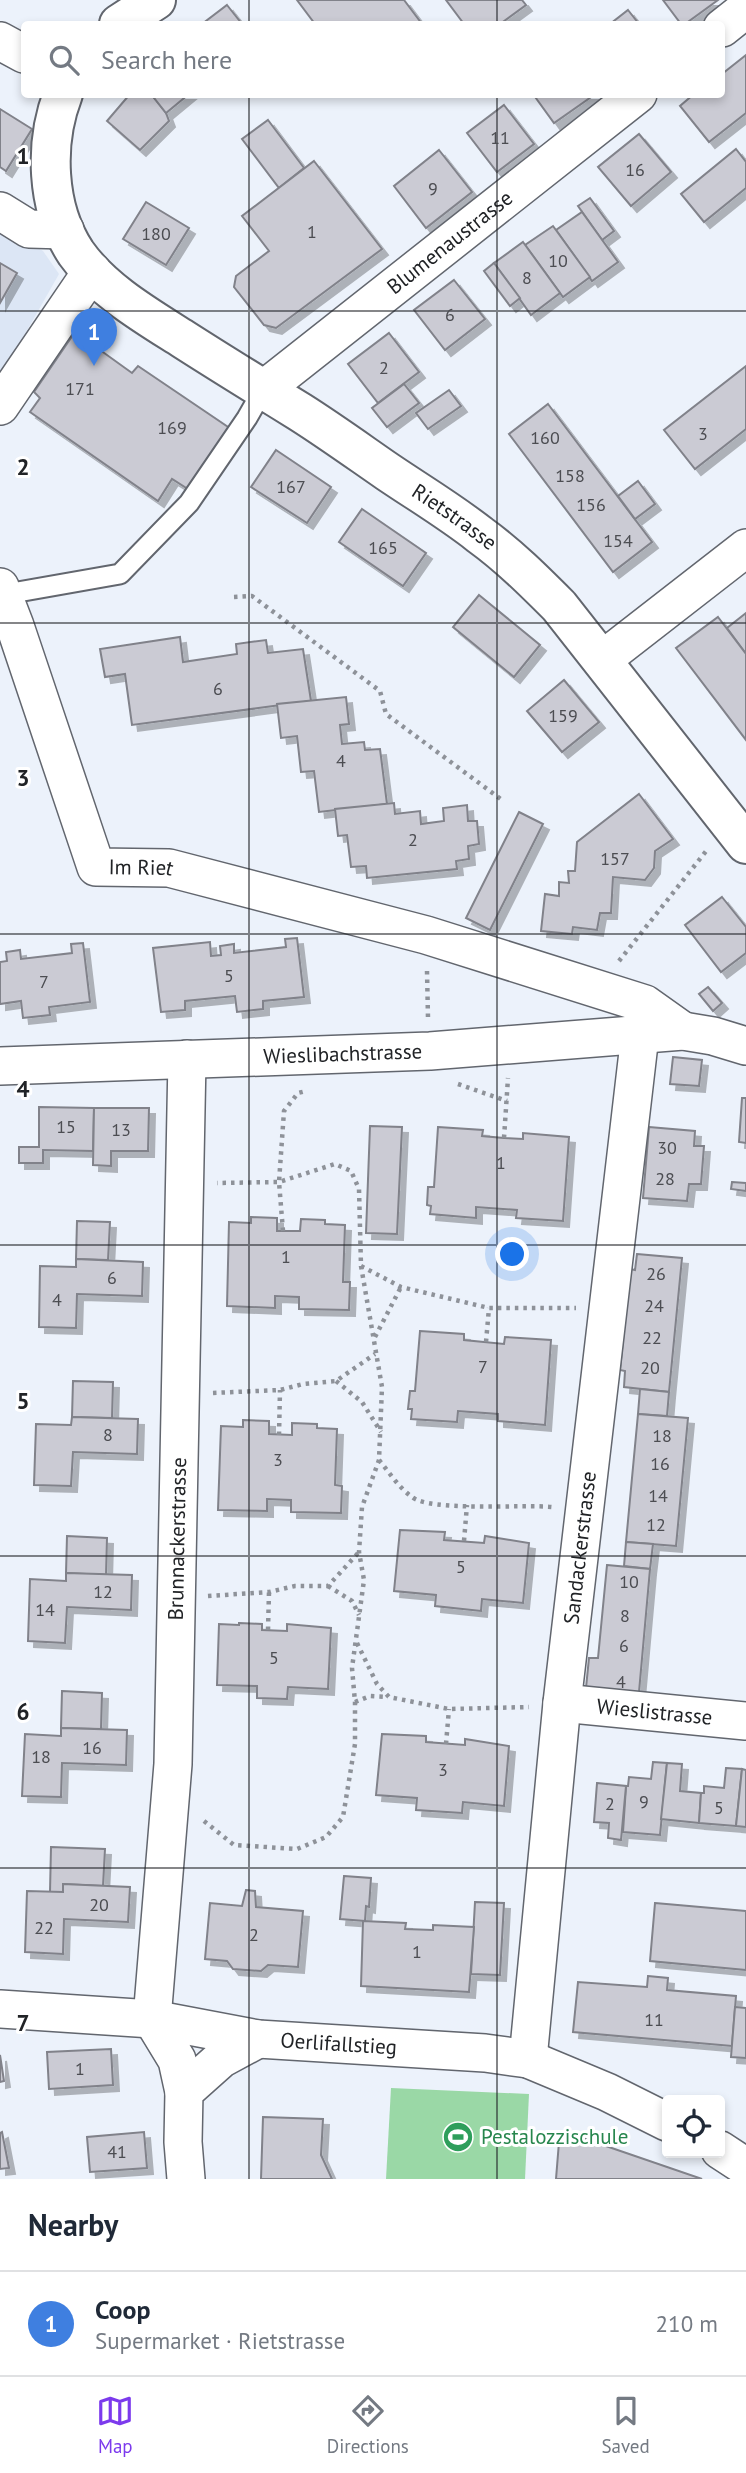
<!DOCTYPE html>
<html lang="en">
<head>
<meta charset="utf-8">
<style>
  body { margin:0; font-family:"PT Sans",sans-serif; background:#f2f2f3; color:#1f2937 }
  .controls { position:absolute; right:21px; bottom:21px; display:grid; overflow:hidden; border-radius:7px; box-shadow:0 4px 10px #0003 }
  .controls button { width:63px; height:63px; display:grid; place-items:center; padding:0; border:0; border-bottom:2px solid #e0e1e3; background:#fff; color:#1f2937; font:35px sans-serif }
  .you { position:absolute; left:513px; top:1255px; width:24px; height:24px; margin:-18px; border:5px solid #fff; border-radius:50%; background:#1a73e8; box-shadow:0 0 0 10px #1a73e833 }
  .badge { display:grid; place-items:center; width:46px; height:46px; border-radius:50%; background:#7c3aed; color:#fff; font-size:23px; font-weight:700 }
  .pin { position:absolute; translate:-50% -58px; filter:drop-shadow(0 2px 4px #0008) }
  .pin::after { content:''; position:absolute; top:37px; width:24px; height:21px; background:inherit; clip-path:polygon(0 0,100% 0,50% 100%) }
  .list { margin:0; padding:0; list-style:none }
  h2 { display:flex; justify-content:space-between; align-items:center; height:91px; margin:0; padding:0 28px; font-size:30px }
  h2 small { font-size:23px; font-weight:400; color:#747a83 }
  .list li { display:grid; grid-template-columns:46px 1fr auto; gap:21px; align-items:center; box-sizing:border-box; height:105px; padding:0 28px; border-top:2px solid #e0e1e3 }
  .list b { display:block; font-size:26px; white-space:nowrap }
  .list p { margin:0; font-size:23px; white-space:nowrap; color:#747a83 }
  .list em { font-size:23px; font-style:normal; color:#747a83 }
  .icon { flex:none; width:38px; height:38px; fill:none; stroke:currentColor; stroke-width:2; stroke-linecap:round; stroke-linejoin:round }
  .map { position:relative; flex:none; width:746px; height:2179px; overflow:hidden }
  .search { position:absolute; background:#fff; box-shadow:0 4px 10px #0003; left:21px; right:21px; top:21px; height:77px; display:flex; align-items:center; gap:18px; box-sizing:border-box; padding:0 24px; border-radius:7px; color:#747a83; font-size:26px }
  .sheet { height:196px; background:#fff }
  nav { display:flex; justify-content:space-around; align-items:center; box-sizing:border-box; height:98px; border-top:2px solid #e0e1e3; background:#fff; font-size:19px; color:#747a83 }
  nav a { display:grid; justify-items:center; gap:4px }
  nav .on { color:#7c3aed }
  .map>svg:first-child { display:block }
  .built { fill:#dce6f5 }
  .green { fill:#9ad8a6 }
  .building { fill:#cbcbd4; stroke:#81828a; stroke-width:2; filter:url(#shadow) }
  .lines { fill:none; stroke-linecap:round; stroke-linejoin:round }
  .service-casing { stroke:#62666e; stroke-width:23 }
  .minor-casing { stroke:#62666e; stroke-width:40 }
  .tertiary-casing { stroke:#62666e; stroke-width:42 }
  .path { stroke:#8e9299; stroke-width:4.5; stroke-dasharray:3.5 5; stroke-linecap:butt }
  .service { stroke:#fff; stroke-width:19 }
  .minor { stroke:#fff; stroke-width:37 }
  .tertiary { stroke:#fff; stroke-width:38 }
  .grid { fill:none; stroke:#212326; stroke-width:2; stroke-opacity:0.55 }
  .labels { text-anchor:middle; stroke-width:6; stroke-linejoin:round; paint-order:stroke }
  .number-label { font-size:18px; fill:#4c4d52 }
  .street-label { font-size:21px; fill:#212326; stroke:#fff }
  .leisure-label { font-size:21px; fill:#27864d; stroke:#fff; text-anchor:start }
  .grid-label { font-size:23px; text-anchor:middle; font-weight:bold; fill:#212326; stroke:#fff; stroke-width:6; stroke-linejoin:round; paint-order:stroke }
</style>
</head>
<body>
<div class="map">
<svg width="746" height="2179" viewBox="0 0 746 2179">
  <defs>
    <filter id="shadow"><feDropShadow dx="6" dy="6" stdDeviation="0" flood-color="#0004"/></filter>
  </defs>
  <rect width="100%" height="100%" fill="#ecf2fb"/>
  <!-- built -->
  <polygon class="built" points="0,226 43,251 59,274 0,378"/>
  <!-- green -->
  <polygon class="green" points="391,2088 529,2094 525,2179 386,2179"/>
  <!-- building -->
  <g class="building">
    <polygon points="297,0 404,0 422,24 315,24"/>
    <polygon points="446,0 522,0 526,5 500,24 464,24"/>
    <polygon points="663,0 718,0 685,24 681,24"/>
    <polygon points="227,5 242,24 202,24"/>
    <polygon points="628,10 639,24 610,24"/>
    <polygon points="746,55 746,113 709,142 680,106 694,94 722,94 722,74"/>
    <polygon points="130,94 151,94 166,113 169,121 140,150 107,121"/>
    <polygon points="151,94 189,94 166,113"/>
    <polygon points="533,94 594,94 594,95 554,123"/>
    <polygon points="504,105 534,144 497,172 467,133"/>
    <polygon points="0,109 32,129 6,171 0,167"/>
    <polygon points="268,120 304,168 279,188 242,139"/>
    <polygon points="639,134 671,172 631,206 598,167"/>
    <polygon points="736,149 746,162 746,188 704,222 681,194"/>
    <polygon points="439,150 472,192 426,228 394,186"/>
    <polygon points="314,161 382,249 276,328 264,325 234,287 236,276 269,251 242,216"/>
    <polygon points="590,198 614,231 602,240 578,206"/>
    <polygon points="146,202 189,228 166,265 123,239"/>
    <polygon points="582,212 618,262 592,281 556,230"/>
    <polygon points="553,226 590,277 563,297 525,245"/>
    <polygon points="523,242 560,293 531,315 494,263"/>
    <polygon points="0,263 17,273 0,303"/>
    <polygon points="494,263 520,298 510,306 484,271"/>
    <polygon points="454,280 485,319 445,350 414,310"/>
    <polygon points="75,332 132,373 138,366 234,431 191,491 172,479 158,501 30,412 40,398 34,392"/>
    <polygon points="389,333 419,372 378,403 348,364"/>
    <polygon points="746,366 746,429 695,469 664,430"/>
    <polygon points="404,384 419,403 387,427 372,408"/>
    <polygon points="449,390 461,406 428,429 416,413"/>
    <polygon points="548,404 652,542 613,572 509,434"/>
    <polygon points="276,450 331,487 307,523 251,487"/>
    <polygon points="638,481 655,504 635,519 618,496"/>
    <polygon points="362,509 426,553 403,586 339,542"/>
    <polygon points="479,595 540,645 514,677 453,627"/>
    <polygon points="746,613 746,654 727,628"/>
    <polygon points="718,617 746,654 746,740 676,648"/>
    <polygon points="180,637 183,662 237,654 236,644 266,640 268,653 303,649 311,701 132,725 125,674 105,677 100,649"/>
    <polygon points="564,680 599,722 562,752 527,711"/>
    <polygon points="346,697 349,724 340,725 342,744 364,742 365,750 380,749 387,804 319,812 314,771 301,772 297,736 281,738 277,704"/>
    <polygon points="639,794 673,839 655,851 654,868 645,880 613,877 611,913 600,913 597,930 573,927 572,934 541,931 545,894 559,896 559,882 569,883 568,871 575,871 577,842"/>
    <polygon points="394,803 395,814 420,811 421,824 444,821 443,808 467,805 468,821 477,821 479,844 468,846 469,859 456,861 457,869 367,878 366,866 351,867 347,835 338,836 335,809"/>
    <polygon points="519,812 543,824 490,930 466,918"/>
    <polygon points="722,897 746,927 746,953 721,972 685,925"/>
    <polygon points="297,938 304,997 263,1001 263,1009 237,1012 235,996 185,1001 185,1010 161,1012 153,948 210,942 211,956 221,955 220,946 234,944 234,953 286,947 285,939"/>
    <polygon points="83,943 90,1002 49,1007 50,1015 23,1018 21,1001 0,1004 0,962 7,961 6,952 20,950 21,959 72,953 71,944"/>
    <polygon points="708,987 722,1003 713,1011 699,994"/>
    <polygon points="673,1057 702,1060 699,1086 670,1084"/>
    <polygon points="742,1098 746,1098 746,1143 739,1142"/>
    <polygon points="39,1107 94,1108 93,1151 43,1150 43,1163 19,1163 19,1147 39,1147"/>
    <polygon points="94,1108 149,1108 148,1151 111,1151 111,1166 93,1165"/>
    <polygon points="370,1126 402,1127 397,1234 366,1233"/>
    <polygon points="438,1127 483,1130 482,1136 504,1138 523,1139 523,1133 569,1137 563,1221 516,1218 517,1210 476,1207 476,1218 430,1214 431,1206 427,1205 428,1187 434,1187"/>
    <polygon points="649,1127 695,1131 694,1146 704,1146 701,1184 689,1184 687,1201 643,1198"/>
    <polygon points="732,1182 746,1183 746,1191 731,1189"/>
    <polygon points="251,1217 277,1218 277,1231 300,1231 301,1219 325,1220 325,1224 345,1225 343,1282 350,1282 349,1310 299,1309 299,1297 275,1296 275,1308 227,1306 229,1222 251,1223"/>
    <polygon points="77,1221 110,1222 108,1260 76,1259"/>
    <polygon points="637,1254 682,1258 669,1392 624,1387 625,1371 620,1370 630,1269 635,1270"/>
    <polygon points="76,1259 143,1262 142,1296 77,1294 76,1328 39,1327 40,1266 76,1267"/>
    <polygon points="420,1331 464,1334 464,1340 504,1344 505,1337 551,1340 545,1425 498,1421 498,1414 458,1411 457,1422 411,1419 412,1409 408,1409 410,1391 415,1391"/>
    <polygon points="73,1381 113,1382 112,1418 72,1417"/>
    <polygon points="640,1389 669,1392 667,1416 638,1414"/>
    <polygon points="638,1414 688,1418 676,1546 626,1542"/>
    <polygon points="72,1417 138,1419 137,1454 73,1452 71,1486 34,1485 36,1424 71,1425"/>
    <polygon points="243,1420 269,1421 269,1434 292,1435 292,1423 317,1424 317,1428 337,1429 335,1485 342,1486 341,1513 291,1512 291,1500 267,1499 267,1511 218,1510 221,1426 243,1427"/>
    <polygon points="400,1530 445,1532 444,1540 484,1543 485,1536 529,1543 523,1603 482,1599 481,1611 435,1606 436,1595 394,1591"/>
    <polygon points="67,1536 107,1538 106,1575 66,1573"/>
    <polygon points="626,1542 653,1544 650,1569 624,1566"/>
    <polygon points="607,1565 650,1569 638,1703 585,1698 589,1658 598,1658"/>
    <polygon points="66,1573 132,1575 131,1610 67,1607 65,1643 28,1641 30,1579 66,1581"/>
    <polygon points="239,1623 262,1624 262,1630 287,1631 287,1624 331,1628 328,1689 288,1687 287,1699 257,1698 257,1686 217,1685 219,1624 239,1625"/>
    <polygon points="62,1691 102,1693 101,1729 61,1728"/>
    <polygon points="61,1728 127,1730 126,1765 62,1763 61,1797 22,1796 25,1734 61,1736"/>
    <polygon points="382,1734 426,1736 426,1742 465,1745 465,1739 509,1746 504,1806 463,1802 462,1813 416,1810 417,1798 376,1795"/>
    <polygon points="653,1762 667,1763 660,1835 623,1832 626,1786 628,1786 629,1777 651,1779"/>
    <polygon points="667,1763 682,1764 680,1791 701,1793 699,1823 661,1819"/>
    <polygon points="726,1768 742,1769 736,1826 699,1823 701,1793 704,1793 704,1786 724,1788"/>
    <polygon points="742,1769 746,1770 746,1827 736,1826"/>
    <polygon points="597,1783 626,1786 621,1840 608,1838 609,1823 594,1822"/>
    <polygon points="51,1847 105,1849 103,1886 63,1884 63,1892 50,1892"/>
    <polygon points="344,1876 371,1878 369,1907 366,1906 365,1921 340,1919"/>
    <polygon points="63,1884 130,1887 128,1922 64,1919 63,1954 25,1952 27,1891 63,1892"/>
    <polygon points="246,1890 255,1891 256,1907 303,1911 298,1967 268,1965 261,1971 233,1969 227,1961 205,1959 210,1903 242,1906"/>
    <polygon points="475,1902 504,1903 500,1975 471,1974"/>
    <polygon points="655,1903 746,1911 746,1970 650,1961"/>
    <polygon points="363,1921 406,1923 405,1929 433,1930 433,1925 474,1927 469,1992 361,1986"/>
    <polygon points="648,1976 668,1978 667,1990 736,1996 732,2046 573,2032 578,1982 647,1987"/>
    <polygon points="735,2007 746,2008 746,2058 731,2057"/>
    <polygon points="111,2049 113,2085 49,2089 47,2052"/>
    <polygon points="0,2055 4,2081 0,2082"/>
    <polygon points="263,2117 323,2119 321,2155 332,2179 261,2179"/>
    <polygon points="2,2132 9,2168 0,2169 0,2133"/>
    <polygon points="144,2132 147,2168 90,2172 87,2137"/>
    <polygon points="568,2133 702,2179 556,2179 559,2142 567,2145"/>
  </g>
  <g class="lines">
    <!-- service casing -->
    <g class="service-casing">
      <polyline id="service" points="1,595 120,574 189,503 247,418 263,390"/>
    </g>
    <!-- minor casing -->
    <g class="minor-casing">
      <g id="minor">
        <polyline points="722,28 746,9"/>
        <polyline points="0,41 24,54"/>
        <polyline points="0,211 29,229 65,230"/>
        <path id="s1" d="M263 390 638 94"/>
        <polyline points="0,406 92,271"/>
        <path id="s2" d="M0 587 15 626 96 867 169 868 426 935 645 1004 683 1031"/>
        <polyline points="602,660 746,548"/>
        <path id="s3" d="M0 1066 430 1051 683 1031 713 1036 746 1046"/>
        <path id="s4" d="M562 1703 746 1721"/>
        <path id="s5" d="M0 2009 152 2019 258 2039 485 2053 528 2059 607 2092 667 2122"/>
        <path id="s6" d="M528 2059 562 1703 640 1035"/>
        <path id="s7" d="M184 2092 177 2060 152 2019 173 1764 187 1059"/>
        <polyline points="720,2150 746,2167"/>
        <polyline points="186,2179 183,2142 184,2092 221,2059 258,2039"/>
      </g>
    </g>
    <!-- tertiary casing -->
    <g class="tertiary-casing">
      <g id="tertiary">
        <polyline points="119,24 156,0"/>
        <path id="s8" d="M63 94C44 143 46 208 76 253 102 290 145 315 183 339 222 364 261 388 300 412 330 431 359 452 388 472 419 493 451 512 480 535 509 556 534 581 559 606L746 844"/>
      </g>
    </g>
    <!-- path -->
    <g class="path">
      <polyline points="234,597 252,596 380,691 386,714 502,800"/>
      <polyline points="619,961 707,850"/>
      <polyline points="427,971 428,1018"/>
      <polyline points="458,1084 507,1101"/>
      <polyline points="504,1138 508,1078"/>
      <polyline points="283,1231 279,1182 284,1111 298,1093 306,1091"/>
      <polyline points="361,1266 401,1287 489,1308 576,1308"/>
      <polyline points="375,1337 401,1287"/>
      <polyline points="486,1342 489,1308"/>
      <polyline points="336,1381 362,1402 381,1432"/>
      <polyline points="213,1393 280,1390 303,1384 336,1381 375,1354"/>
      <polyline points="279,1435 280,1390"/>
      <path d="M379 1460C389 1472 399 1488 412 1497 430 1512 523 1504 552 1507"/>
      <polyline points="464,1541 467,1505"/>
      <polyline points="328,1586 352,1601 359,1615"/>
      <polyline points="208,1596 269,1592 295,1586 328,1586 359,1552"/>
      <polyline points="268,1630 269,1592"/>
      <polyline points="357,1643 377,1684 389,1697 449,1709 529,1707"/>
      <polyline points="355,1702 370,1696 388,1697"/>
      <polyline points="446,1744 449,1709"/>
      <polyline points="204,1821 234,1845 297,1849 326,1837 343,1817 355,1744 355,1702 352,1668 364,1580 359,1552 362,1507 379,1460 382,1387 361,1266 359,1189 351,1171 335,1164 279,1182 217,1183"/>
    </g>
    <!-- service -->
    <use href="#service" class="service"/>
    <!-- minor -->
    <use href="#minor" class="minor"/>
    <!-- tertiary -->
    <use href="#tertiary" class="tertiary"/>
  </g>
  <!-- grid -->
  <path class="grid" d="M249 0V24M497 0V24M249 94V2179M497 94V2179M0 311H746M0 623H746M0 934H746M0 1245H746M0 1556H746M0 1868H746"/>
  <!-- icons -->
  <defs>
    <g id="stadium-disc" transform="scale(1.575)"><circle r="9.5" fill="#2e9e5b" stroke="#fff"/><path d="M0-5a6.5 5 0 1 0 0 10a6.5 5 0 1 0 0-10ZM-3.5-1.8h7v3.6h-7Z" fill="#fff"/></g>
  </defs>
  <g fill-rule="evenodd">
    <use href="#stadium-disc" x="458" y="2137"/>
  </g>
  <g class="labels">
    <!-- number labels -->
    <g class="number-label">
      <text x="500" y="144">11</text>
      <text x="635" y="176">16</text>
      <text x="433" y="195">9</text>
      <text x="312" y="238">1</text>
      <text x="156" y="240">180</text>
      <text x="558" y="267">10</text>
      <text x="527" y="284">8</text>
      <text x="450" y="321">6</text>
      <text x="384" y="374">2</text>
      <text x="80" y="395">171</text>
      <text x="172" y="434">169</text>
      <text x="703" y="440">3</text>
      <text x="545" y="444">160</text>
      <text x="570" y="482">158</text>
      <text x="291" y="493">167</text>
      <text x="591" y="511">156</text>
      <text x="618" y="547">154</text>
      <text x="383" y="554">165</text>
      <text x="218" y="695">6</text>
      <text x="563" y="722">159</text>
      <text x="341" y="767">4</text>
      <text x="413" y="846">2</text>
      <text x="615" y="865">157</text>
      <text x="229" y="982">5</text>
      <text x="44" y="988">7</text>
      <text x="66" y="1133">15</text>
      <text x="121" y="1136">13</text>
      <text x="667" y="1154">30</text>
      <text x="501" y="1169">1</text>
      <text x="665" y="1185">28</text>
      <text x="286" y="1263">1</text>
      <text x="656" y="1280">26</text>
      <text x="112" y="1284">6</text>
      <text x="57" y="1306">4</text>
      <text x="654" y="1312">24</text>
      <text x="652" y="1344">22</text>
      <text x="483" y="1373">7</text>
      <text x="650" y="1374">20</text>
      <text x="108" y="1441">8</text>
      <text x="662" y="1442">18</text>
      <text x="278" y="1466">3</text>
      <text x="660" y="1470">16</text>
      <text x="658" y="1502">14</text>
      <text x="656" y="1531">12</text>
      <text x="461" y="1573">5</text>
      <text x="629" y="1588">10</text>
      <text x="103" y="1598">12</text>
      <text x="45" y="1616">14</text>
      <text x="625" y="1622">8</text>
      <text x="624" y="1652">6</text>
      <text x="274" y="1664">5</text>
      <text x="621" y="1688">4</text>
      <text x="92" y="1754">16</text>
      <text x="41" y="1763">18</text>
      <text x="443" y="1776">3</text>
      <text x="644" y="1808">9</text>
      <text x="610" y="1810">2</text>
      <text x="719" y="1814">5</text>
      <text x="99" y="1911">20</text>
      <text x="44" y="1934">22</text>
      <text x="254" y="1941">2</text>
      <text x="417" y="1958">1</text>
      <text x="654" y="2026">11</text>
      <text x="80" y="2075">1</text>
      <text x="117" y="2158">41</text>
    </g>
    <!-- street labels -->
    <g class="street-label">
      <text dy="7" stroke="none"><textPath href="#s1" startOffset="238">Blumenaustrasse</textPath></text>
      <text dy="7" stroke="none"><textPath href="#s8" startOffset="628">Rietstrasse</textPath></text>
      <text dy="7" stroke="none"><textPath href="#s2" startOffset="341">Im Riet</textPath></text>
      <text dy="7" stroke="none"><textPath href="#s3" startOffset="343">Wieslibachstrasse</textPath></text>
      <text dy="7" stroke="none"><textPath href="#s7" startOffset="562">Brunnackerstrasse</textPath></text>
      <text dy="7" stroke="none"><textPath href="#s6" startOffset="514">Sandackerstrasse</textPath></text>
      <text dy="7" stroke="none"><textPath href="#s4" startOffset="93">Wieslistrasse</textPath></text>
      <text dy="7" stroke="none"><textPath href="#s5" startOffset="341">Oerlifallstieg</textPath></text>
    </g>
    <!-- leisure labels -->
    <g class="leisure-label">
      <text x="481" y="2144">Pestalozzischule</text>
    </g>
  </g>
  <g class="grid-label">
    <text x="23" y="164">1</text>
    <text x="23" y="475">2</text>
    <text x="23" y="786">3</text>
    <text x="23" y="1097">4</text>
    <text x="23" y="1409">5</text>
    <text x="23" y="1720">6</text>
    <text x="23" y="2031">7</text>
  </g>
</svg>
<div class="controls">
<button><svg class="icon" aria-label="locate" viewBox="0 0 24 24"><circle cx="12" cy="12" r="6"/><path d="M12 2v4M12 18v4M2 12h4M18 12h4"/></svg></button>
</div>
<div class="you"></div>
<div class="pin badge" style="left:94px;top:366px;background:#3f7fe0">1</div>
<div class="search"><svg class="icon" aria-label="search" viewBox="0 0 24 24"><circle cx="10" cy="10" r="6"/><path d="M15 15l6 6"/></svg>Search here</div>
</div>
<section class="sheet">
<h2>Nearby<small></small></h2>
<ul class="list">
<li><span class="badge" style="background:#3f7fe0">1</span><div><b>Coop</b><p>Supermarket · Rietstrasse</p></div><em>210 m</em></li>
</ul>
</section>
<nav>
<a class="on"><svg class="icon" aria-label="map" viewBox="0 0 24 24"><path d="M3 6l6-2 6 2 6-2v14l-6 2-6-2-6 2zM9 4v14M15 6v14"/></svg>Map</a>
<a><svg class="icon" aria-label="directions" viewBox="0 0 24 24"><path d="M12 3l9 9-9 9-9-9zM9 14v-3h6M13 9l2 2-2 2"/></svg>Directions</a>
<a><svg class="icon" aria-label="saved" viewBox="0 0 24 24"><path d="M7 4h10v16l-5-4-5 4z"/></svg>Saved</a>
</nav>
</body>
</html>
